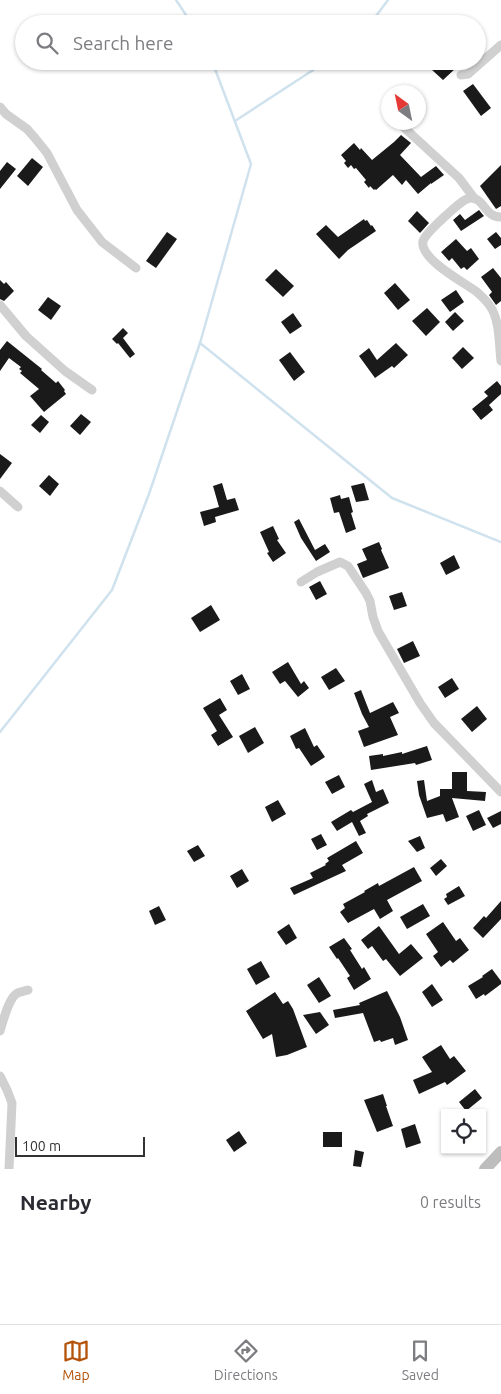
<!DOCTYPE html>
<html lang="en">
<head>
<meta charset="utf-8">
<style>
  body { margin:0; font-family:Ubuntu,sans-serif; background:#f2f2f3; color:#2b2b33 }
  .controls { position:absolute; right:15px; bottom:15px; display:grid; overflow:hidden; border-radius:0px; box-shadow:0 1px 4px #0004 }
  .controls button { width:45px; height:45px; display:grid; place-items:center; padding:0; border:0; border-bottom:1px solid #e1e1e2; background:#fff; color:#2b2b33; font:25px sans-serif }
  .compass { position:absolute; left:381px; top:85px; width:45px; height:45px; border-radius:50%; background:#fff; box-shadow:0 1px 4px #0004; rotate:327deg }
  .scale { position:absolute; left:15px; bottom:12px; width:130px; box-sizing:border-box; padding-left:5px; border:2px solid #333; border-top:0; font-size:14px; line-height:18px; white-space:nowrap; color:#333; -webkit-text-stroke:4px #fff; paint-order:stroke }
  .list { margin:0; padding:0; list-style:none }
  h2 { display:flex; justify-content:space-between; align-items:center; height:65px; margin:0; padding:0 20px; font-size:21px }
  h2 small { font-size:16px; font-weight:400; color:#7c7c81 }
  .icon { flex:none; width:28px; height:28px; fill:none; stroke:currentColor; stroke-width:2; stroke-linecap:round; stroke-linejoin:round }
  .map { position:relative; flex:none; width:501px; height:1169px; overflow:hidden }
  .search { position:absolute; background:#fff; box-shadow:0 1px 4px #0004; left:15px; right:15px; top:15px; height:55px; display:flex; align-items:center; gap:12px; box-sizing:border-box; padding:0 18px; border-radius:28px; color:#7c7c81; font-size:19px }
  .sheet { height:155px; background:#fff }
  nav { display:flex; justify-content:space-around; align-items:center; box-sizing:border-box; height:70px; border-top:1px solid #e1e1e2; background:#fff; font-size:14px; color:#7c7c81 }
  nav a { display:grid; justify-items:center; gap:2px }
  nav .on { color:#b45309 }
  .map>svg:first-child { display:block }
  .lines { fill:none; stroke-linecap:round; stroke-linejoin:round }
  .stream { stroke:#cfe2ee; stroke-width:2.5 }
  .building { fill:#1a1a1a }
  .street { stroke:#d0d0d0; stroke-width:9 }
  .secondary { stroke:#bdbdbd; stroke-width:12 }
</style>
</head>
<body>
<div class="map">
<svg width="501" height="1169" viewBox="0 0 501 1169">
  <rect width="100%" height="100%" fill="#fff"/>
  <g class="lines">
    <!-- stream -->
    <g class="stream">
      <polyline points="176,0 192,24"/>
      <polyline points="370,24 388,0"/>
      <polyline points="235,121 327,61"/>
      <polyline points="200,343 392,498 501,542"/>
      <polyline points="0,732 112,590 149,494 200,343 251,164 212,61"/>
    </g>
  </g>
  <!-- building -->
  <g class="building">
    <polygon points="442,61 449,61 456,68 443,80 431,69 436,63 438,65"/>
    <polygon points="473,84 491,108 481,116 463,91"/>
    <polygon points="401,135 411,143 400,155 421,177 436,166 444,175 431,184 431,183 418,194 406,180 402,185 393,175 376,190 375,189 374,190 370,186 369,188 364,182 366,180 356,168 354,169 351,165 348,168 344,163 346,161 341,155 354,143 360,150 361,148 372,160 394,142"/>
    <polygon points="32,158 43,167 28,186 17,176"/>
    <polygon points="7,162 16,169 0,189 0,171"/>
    <polygon points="501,165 501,206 496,209 480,186"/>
    <polygon points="479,210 484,216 461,231 453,220 460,214 465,220"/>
    <polygon points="417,211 429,223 420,233 408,221"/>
    <polygon points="364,219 365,221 367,220 371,226 372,225 376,231 348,250 339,259 316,234 326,225 338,237"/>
    <polygon points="167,232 177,239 156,268 146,261"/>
    <polygon points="496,232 501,238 501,245 495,249 487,239"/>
    <polygon points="456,239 467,251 471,248 479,259 467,270 464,267 461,269 452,258 449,261 441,252"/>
    <polygon points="493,268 501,278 501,301 496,305 489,295 492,292 481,277"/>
    <polygon points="276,269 294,286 283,297 265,280"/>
    <polygon points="0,280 4,284 6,282 14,291 4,301 0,299"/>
    <polygon points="395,283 410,300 398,310 384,293"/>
    <polygon points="456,290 464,302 450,312 441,300"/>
    <polygon points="48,297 61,306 51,320 38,310"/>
    <polygon points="427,308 440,322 426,336 412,321"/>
    <polygon points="455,312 464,321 453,331 445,322"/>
    <polygon points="293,313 302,326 290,334 281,322"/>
    <polygon points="123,328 128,333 123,338 135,354 130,358 118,343 117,344 112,339"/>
    <polygon points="7,341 42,369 41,370 56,383 58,381 65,390 64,391 66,394 44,412 30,396 39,389 20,373 22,371 19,369 21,367 9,358 0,371 0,350"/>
    <polygon points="396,343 408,355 394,368 392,366 375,378 359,356 369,348 377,360"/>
    <polygon points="463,347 474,358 462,369 452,358"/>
    <polygon points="290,352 305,372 294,381 279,360"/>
    <polygon points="497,381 501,386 501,394 489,405 493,410 481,420 472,409 488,396 484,392"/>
    <polygon points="81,414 91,422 80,435 70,426"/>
    <polygon points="41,415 49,422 40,433 31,425"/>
    <polygon points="0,454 12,463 0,479"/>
    <polygon points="49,475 59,484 50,496 39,486"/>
    <polygon points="222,483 227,500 235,498 239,510 215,517 216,522 204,526 200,512 219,507 213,486"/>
    <polygon points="364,483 369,500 356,502 351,486"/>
    <polygon points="340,495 341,499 349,497 353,512 351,513 356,529 346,533 339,512 334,513 330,498"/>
    <polygon points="299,519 315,550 325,544 330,552 316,561 301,538 294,522"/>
    <polygon points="273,526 279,539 277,540 286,553 273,562 267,553 269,552 260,532"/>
    <polygon points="379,542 382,549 381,550 389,568 363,578 357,564 367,560 362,549"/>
    <polygon points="454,555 460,568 446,575 440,563"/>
    <polygon points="320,581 327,594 316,600 309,587"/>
    <polygon points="402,592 407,606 394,610 389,596"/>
    <polygon points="211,605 220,620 200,632 191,618"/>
    <polygon points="413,641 420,656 404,663 397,649"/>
    <polygon points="288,662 301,684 304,681 309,688 298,697 285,681 280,684 272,672"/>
    <polygon points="336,668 345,681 329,690 321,677"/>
    <polygon points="242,674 250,689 238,695 230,681"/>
    <polygon points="452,678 459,689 445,698 438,687"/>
    <polygon points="361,690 370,713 393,702 399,713 390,717 398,735 364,747 358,731 369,727 362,714 354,693"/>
    <polygon points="220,698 227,710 219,715 233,737 218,746 211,735 217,731 203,708"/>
    <polygon points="477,706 487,719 472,732 461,719"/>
    <polygon points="255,727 264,743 248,753 239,736"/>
    <polygon points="305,728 314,747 317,745 325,757 311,766 299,748 296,749 290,736"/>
    <polygon points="427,746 432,760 416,765 415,763 371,770 369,756 383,754 383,756 402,752 402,754"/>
    <polygon points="452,772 467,772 467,791 486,792 485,801 452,798 459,817 446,822 443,814 427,818 419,795 417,781 424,780 427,801 440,796 440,789 452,789"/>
    <polygon points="339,775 345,787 332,794 325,782"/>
    <polygon points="372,780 376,792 383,789 389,803 367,814 368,816 360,821 366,833 359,836 352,822 337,831 331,822 351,810 353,812 372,802 364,784"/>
    <polygon points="278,800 286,814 272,822 265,807"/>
    <polygon points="479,810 486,825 473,831 466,816"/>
    <polygon points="501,811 501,824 493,828 487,818"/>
    <polygon points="321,834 327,845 317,850 311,839"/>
    <polygon points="420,836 425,848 417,852 408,841"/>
    <polygon points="356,841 363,853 342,865 346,871 294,895 290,888 313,878 310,873 326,865 325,864 329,861 327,858"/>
    <polygon points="198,845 205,856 194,862 187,851"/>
    <polygon points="441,859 447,866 436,876 430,868"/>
    <polygon points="414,867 422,881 387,900 393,911 380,919 374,909 348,923 340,912 345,908 343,904 365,892 364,891 378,883 379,886"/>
    <polygon points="242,869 249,881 237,888 230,876"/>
    <polygon points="459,886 465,896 448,905 444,899 447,897 446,894"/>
    <polygon points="501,901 501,919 483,938 473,928 484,916 486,918"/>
    <polygon points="423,904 430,916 407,929 400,917"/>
    <polygon points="159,906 166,920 155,925 149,911"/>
    <polygon points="443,922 456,941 460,938 469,950 453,963 450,960 441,967 433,956 438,952 426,934"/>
    <polygon points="289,924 297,938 286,945 277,932"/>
    <polygon points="379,926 399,954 411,944 423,958 400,976 386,959 383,961 372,946 368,949 361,940"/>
    <polygon points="344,938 352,949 350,950 362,969 364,967 371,979 354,990 347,978 350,976 338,958 337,959 329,947"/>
    <polygon points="261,961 270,977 256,985 247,969"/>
    <polygon points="492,969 501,981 501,984 485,996 484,994 476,999 468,986 483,977 482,976"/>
    <polygon points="319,977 331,996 319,1003 307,985"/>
    <polygon points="432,984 443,1000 432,1007 422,992"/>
    <polygon points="387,991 400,1017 408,1040 395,1045 393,1038 381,1042 380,1040 374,1042 363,1013 335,1018 333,1010 360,1005 359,1003"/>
    <polygon points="275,992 283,1004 288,1001 293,1009 307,1047 287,1055 276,1057 272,1034 263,1039 246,1011"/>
    <polygon points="320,1012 329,1025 316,1034 303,1015"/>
    <polygon points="441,1045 450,1059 454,1056 466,1071 447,1085 445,1082 419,1094 413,1080 432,1072 422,1057"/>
    <polygon points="475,1089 482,1098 466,1111 459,1102"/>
    <polygon points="383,1094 387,1106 386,1106 393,1126 377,1132 364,1100"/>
    <polygon points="415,1124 421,1143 406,1148 401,1129"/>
    <polygon points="239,1131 247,1143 234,1152 226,1140"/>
    <rect x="323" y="1132" width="19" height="15"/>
    <polygon points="355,1150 364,1152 361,1167 353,1166"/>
  </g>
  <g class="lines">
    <!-- street -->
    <g class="street">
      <polyline points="461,75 468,74 501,45"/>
      <polyline points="0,107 6,114 27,129 35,138 47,153 77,210 102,242 136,268"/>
      <polyline points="398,122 459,178 474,198"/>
      <path d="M501 217C485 218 484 197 470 198 462 199 447 215 440 221 435 226 425 235 423 241 419 259 465 283 477 292 481 296 487 301 490 306 500 320 499 345 501 361"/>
      <polyline points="0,305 26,336 65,371 92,390"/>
      <polyline points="0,491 18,507"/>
      <polyline points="301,582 317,572 340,562 348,566 366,593 370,601 373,617 378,631 420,703 434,723 501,792"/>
      <path d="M0 1031C3 1022 8 1000 16 994 19 992 25 991 28 990"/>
      <polyline points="0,1076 7,1090 12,1103 9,1169"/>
    </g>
    <!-- secondary -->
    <polyline class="secondary" points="485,1169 501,1152"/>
  </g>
</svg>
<div class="controls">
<button><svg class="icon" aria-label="locate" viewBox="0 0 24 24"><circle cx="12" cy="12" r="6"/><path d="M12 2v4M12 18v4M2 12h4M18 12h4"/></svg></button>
</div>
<svg class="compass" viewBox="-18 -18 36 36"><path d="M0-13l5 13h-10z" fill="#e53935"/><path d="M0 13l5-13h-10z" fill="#7c7c81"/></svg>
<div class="scale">100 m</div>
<div class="search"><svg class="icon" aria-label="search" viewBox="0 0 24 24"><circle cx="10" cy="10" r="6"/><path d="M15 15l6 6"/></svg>Search here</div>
</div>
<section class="sheet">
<h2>Nearby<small>0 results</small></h2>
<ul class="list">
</ul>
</section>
<nav>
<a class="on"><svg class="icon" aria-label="map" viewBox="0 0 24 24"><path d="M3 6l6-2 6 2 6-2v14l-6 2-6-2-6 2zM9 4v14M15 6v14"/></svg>Map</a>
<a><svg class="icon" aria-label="directions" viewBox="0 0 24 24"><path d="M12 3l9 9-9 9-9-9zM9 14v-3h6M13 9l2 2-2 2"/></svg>Directions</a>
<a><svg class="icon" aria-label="saved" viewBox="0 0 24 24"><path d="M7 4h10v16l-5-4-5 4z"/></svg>Saved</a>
</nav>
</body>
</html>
